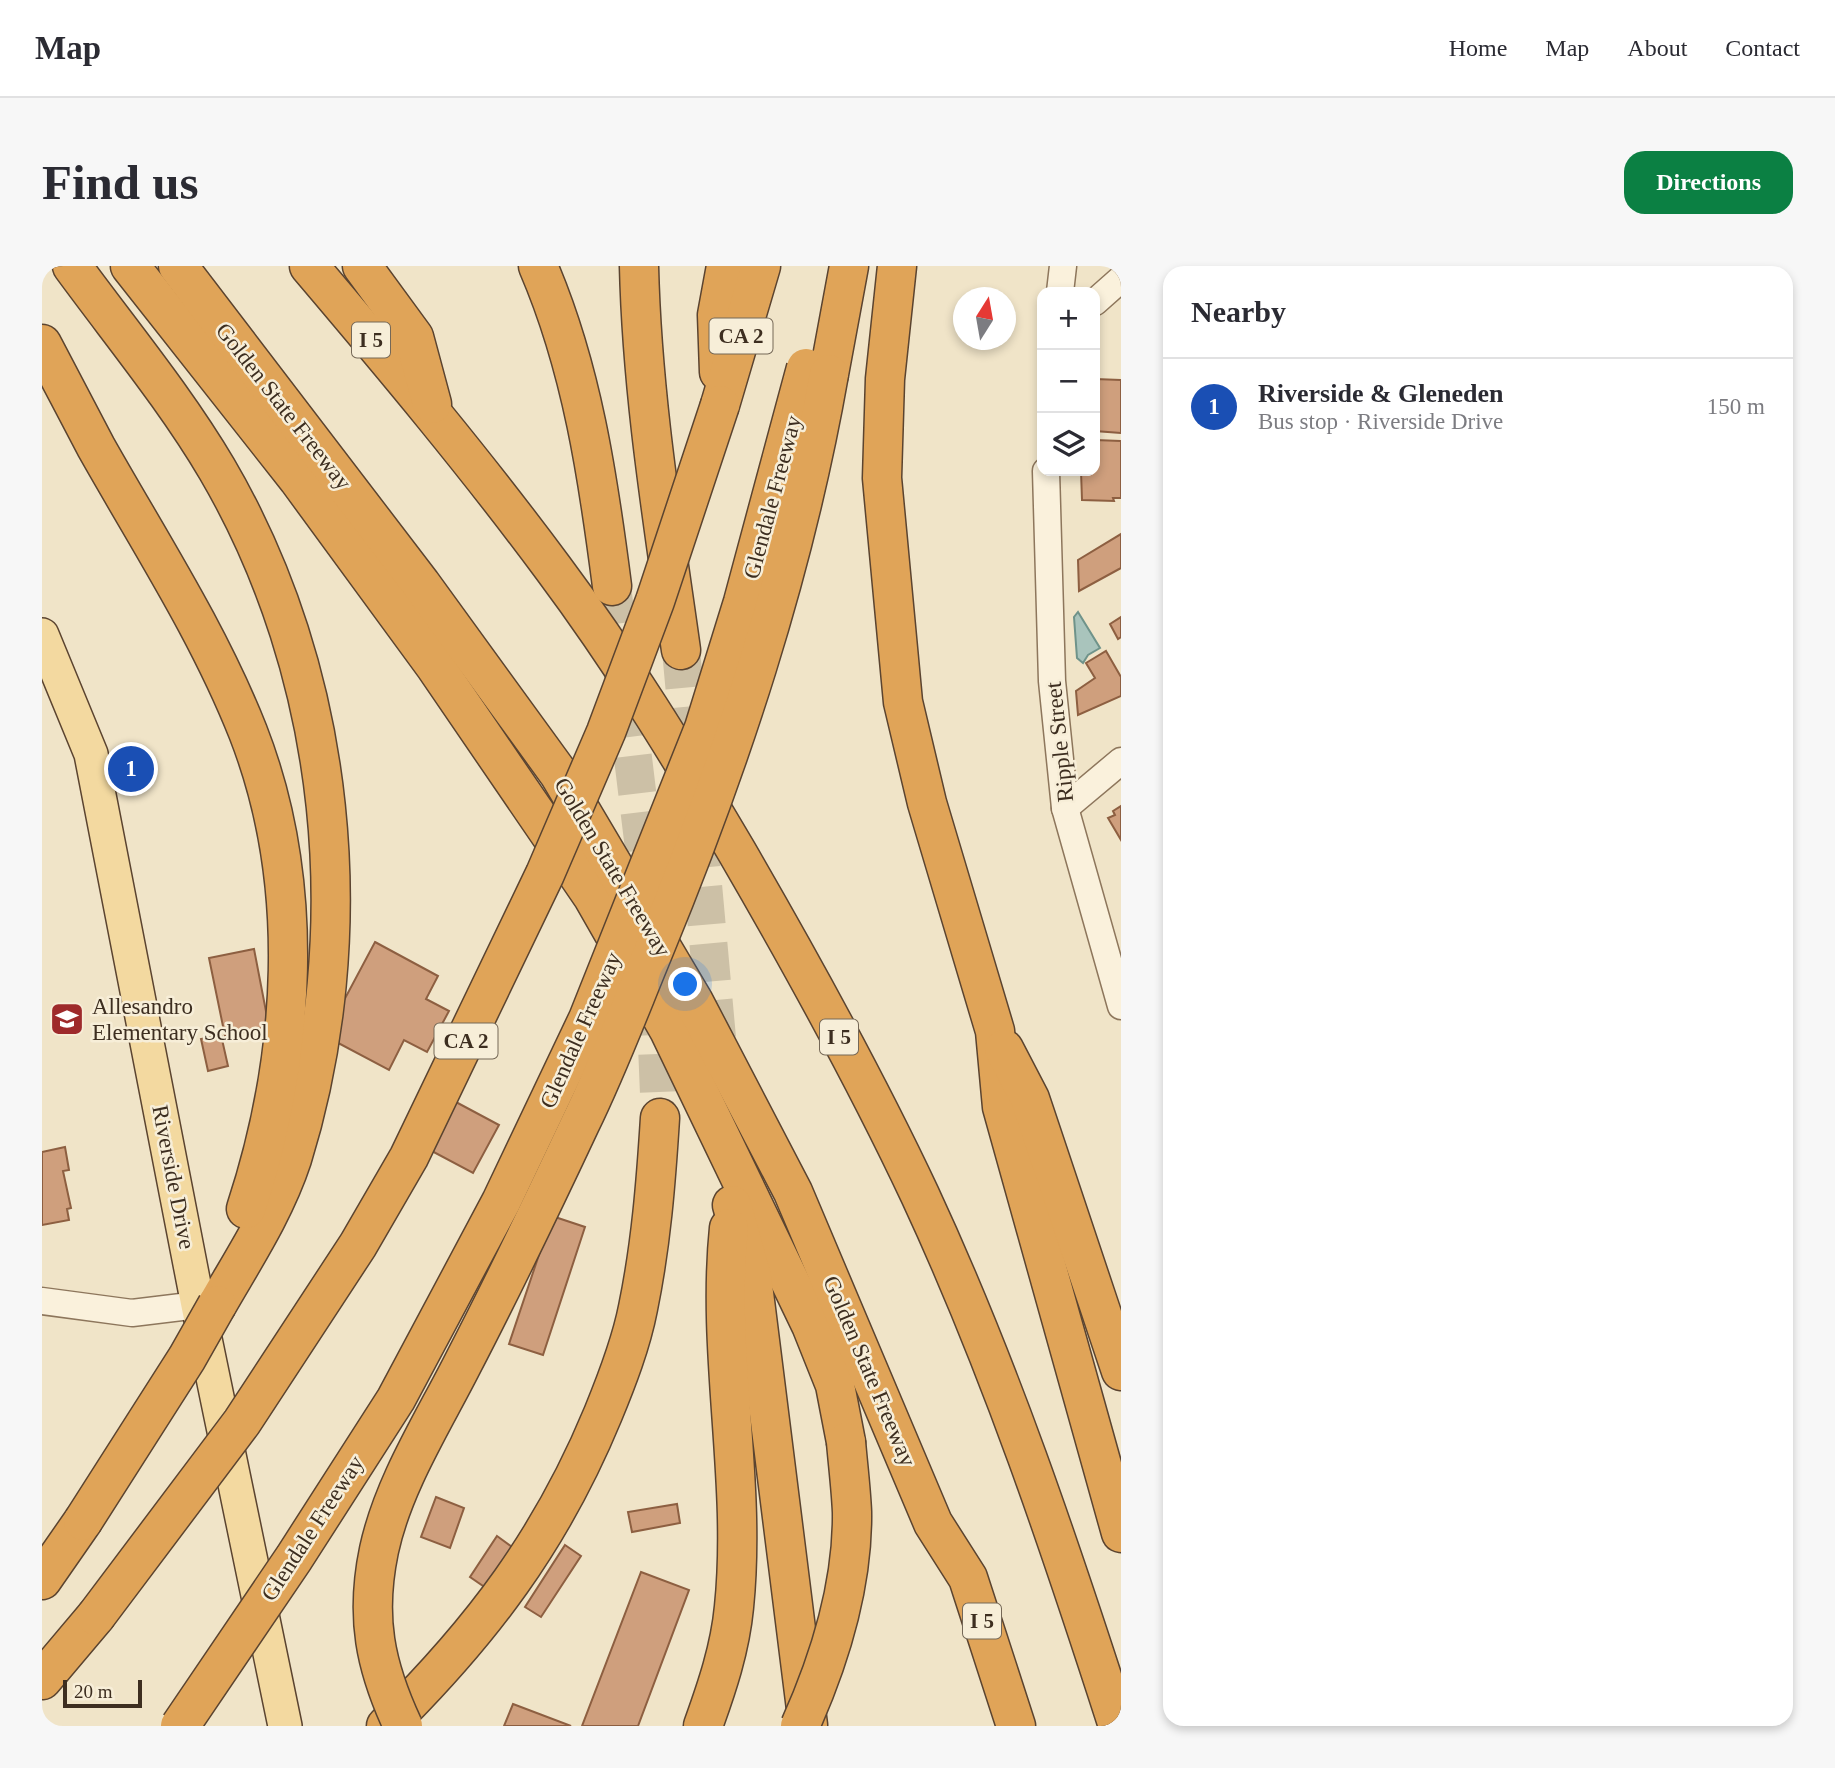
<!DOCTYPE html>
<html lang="en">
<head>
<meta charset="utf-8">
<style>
  body { margin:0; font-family:Georgia,serif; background:#f7f7f7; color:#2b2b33 }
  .controls { position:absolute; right:21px; top:21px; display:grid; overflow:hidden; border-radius:14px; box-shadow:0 4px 10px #0003 }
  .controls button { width:63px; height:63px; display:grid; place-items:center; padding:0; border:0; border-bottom:2px solid #e1e1e2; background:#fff; color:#2b2b33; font:35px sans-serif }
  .compass { position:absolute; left:911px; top:21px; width:63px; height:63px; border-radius:50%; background:#fff; box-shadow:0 4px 10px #0003; rotate:11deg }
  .scale { position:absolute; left:21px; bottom:18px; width:79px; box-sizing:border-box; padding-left:7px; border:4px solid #3d2e20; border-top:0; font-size:19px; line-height:24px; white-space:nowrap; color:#3d2e20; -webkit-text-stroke:5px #f7eed8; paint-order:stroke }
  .you { position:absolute; left:644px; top:719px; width:24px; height:24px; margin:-18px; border:5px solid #fff; border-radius:50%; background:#1a73e8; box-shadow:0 0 0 10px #1a73e833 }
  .badge { display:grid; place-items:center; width:46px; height:46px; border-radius:50%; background:#0b8043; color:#fff; font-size:23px; font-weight:700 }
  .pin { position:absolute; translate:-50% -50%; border:4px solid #fff; box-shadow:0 2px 7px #0006 }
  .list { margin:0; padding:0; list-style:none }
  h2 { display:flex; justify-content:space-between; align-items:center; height:91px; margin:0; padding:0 28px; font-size:30px }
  h2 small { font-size:23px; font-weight:400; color:#7c7c81 }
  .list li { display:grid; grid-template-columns:46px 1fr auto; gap:21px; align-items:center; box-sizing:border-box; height:98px; padding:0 28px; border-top:2px solid #e1e1e2 }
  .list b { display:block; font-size:26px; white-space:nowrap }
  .list p { margin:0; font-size:23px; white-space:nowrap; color:#7c7c81 }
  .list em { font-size:23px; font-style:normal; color:#7c7c81 }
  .icon { flex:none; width:38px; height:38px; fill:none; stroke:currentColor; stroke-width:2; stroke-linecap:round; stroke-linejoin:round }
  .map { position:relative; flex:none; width:1079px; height:1460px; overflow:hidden; border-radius:21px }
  header { display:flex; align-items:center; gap:42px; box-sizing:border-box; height:98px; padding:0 35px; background:#fff; border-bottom:2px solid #e1e1e2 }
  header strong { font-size:33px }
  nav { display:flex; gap:38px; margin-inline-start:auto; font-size:24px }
  .intro { display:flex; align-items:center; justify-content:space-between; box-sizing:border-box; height:168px; padding:0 42px }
  h1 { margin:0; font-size:49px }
  .button { padding:18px 32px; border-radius:21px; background:#0b8043; color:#fff; font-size:24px; font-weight:700 }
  main { display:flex; gap:42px; padding:0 42px }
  aside { flex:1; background:#fff; border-radius:21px; box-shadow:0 4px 10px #0003 }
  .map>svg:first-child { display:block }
  .water { fill:#a9c4bc; stroke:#6f938a; stroke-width:2 }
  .building { fill:#cf9f7d; stroke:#8d5f41; stroke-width:2 }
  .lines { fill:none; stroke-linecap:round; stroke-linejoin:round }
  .highway-tunnel { stroke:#ccc0a6; stroke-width:38; stroke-dasharray:38 19; stroke-linecap:butt }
  .minor-casing { stroke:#8d765c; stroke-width:29 }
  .major-casing { stroke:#5b4430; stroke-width:36 }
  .highway-casing { stroke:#5b4430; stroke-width:41 }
  .minor { stroke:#faf1dc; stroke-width:26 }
  .major { stroke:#f3d9a0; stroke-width:33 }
  .highway { stroke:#e0a458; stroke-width:38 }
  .highway-bridge-casing { stroke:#5b4430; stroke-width:41; stroke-linecap:butt }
  .highway-bridge { stroke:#e0a458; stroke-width:38 }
  .labels { text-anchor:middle; stroke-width:5; stroke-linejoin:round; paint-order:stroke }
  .shield { fill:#f7eed8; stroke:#756857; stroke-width:2 }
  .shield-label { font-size:21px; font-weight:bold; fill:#3d2e20 }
  .street-label { font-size:23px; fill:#3d2e20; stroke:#f7eed8 }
  .poi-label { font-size:23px; fill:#3d2e20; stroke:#f7eed8; text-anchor:start }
</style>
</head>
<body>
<header>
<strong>Map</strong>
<nav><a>Home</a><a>Map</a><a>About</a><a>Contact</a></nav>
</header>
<div class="intro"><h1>Find us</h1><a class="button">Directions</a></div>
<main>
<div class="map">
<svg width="1079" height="1460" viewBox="0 0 1079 1460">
  <rect width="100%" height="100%" fill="#f0e4c8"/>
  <!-- water -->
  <polygon class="water" points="1036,346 1058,382 1046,389 1041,397 1035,392 1032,351"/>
  <!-- building -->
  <g class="building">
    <polygon points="1053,113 1079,114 1079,167 1053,165"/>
    <polygon points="1053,174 1079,175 1079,232 1071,232 1072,235 1040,234 1039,205 1053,205"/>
    <polygon points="1079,268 1079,302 1037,325 1036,294"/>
    <polygon points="1079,351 1079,371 1076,373 1068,358"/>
    <polygon points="1064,385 1079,411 1079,430 1036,449 1034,425 1053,412 1044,397"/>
    <polygon points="1079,540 1079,574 1066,552 1073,549 1071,545"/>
    <polygon points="333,676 396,710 384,733 407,745 385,786 362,774 347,804 283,770"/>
    <polygon points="212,683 227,761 183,770 167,692"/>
    <polygon points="179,769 186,800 166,805 159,773"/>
    <polygon points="412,835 457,859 431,907 386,883"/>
    <polygon points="23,881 27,904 21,905 29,942 25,943 27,954 0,959 0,886"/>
    <polygon points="510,950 543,961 501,1089 467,1078"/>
    <polygon points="394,1231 422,1242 408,1282 379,1271"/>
    <polygon points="635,1238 638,1257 590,1266 586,1246"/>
    <polygon points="455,1270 474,1284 447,1324 428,1311"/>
    <polygon points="523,1279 539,1290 499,1351 483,1341"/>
    <polygon points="599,1306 647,1324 596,1460 540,1460"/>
    <polygon points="471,1438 529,1460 462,1460"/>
  </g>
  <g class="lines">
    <!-- highway-tunnel -->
    <g class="highway-tunnel">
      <polyline points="570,320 606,615"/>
      <polyline points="639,384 650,504"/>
      <polyline points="656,564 676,783"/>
      <polyline points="613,731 618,852"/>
    </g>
    <!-- minor casing -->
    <g class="minor-casing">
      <g id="minor">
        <polyline points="1018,26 1021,0"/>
        <polyline points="1053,36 1079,13"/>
        <polyline points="1004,205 1010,415 1023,542 1079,740"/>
        <polyline points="1023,542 1079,495"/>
        <polyline points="0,1035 90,1047 156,1039"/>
      </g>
    </g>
    <!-- major casing -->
    <g class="major-casing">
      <polyline id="major" points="0,369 49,488 156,1039 243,1460"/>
    </g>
    <!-- highway casing -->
    <g class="highway-casing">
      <g id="highway">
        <path d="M30 0C79 67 133 132 175 203 295 408 320 667 250 893 233 945 202 992 175 1039"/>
        <polyline points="88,0 256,213 393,400 551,631 627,764 769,1059 793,1119 804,1176"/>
        <polyline points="136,0 379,318 517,508 652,736 751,926 891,1257 926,1312 974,1460"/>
        <path d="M267 0C351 99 434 198 511 302 579 393 638 489 695 586 760 698 823 812 878 929 958 1101 1018 1280 1076 1460"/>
        <polyline points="320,0 372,71 390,138"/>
        <path d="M496 0C540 102 556 211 570 320"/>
        <path d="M597 0C600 129 621 256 639 384"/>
        <polyline points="855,0 843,113 840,212 861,436 885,537 953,765 960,841 1079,1267"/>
        <path d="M0 78C18 112 36 147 54 181 107 275 166 365 206 466 265 617 254 791 204 943"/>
        <polyline points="677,106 675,49 684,0"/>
        <polyline points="787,108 807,0"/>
        <polyline points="678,139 719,0"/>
        <polyline points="962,783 988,833 1079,1105"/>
        <polyline points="690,939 710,1011 766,1459"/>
        <polyline points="0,1314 41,1255"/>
        <polyline points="0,1414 54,1350"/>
        <path d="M344 1460C440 1365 509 1274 561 1148 575 1114 589 1078 596 1042 609 979 614 916 618 852"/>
        <path d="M661 1460C675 1421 688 1383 692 1341 705 1215 674 1088 687 962"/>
      </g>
    </g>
    <!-- minor -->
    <use href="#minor" class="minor"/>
    <!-- major -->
    <use href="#major" class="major"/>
    <!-- highway -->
    <use href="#highway" class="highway"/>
    <!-- highway-bridge casing -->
    <g class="highway-bridge-casing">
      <g id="highway-bridge">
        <polyline points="41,1255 145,1092 175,1039"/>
        <polyline points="54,1350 200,1156 316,979 367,891 503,608 564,466 613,335 678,139"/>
        <polyline points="138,1460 252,1292 354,1133 459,936 546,753 662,462 701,336 764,102"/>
        <path d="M361 1460C333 1400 323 1351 337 1284 351 1219 390 1158 420 1099 461 1020 500 939 538 858 566 801 588 742 612 684 689 497 752 307 787 108"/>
        <path d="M758 1460C788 1393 811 1320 810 1246 809 1223 806 1199 804 1176"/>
      </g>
    </g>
    <!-- highway-bridge -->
    <use href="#highway-bridge" class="highway-bridge"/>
  </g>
  <!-- icons -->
  <defs>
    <g id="school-square" transform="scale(1.75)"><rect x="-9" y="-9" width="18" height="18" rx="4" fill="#9e2a2b" stroke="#f7eed8"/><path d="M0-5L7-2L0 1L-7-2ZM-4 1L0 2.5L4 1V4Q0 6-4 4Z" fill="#fff"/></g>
  </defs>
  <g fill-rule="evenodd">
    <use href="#school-square" x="25" y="753"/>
  </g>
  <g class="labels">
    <!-- shield labels -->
    <g class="shield">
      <rect x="667.5" y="52.5" width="63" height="35" rx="5"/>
      <rect x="310" y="56.5" width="38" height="35" rx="5"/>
      <rect x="778" y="753.5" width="38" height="35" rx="5"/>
      <rect x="392.5" y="757.5" width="63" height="35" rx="5"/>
      <rect x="921" y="1337.5" width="38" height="35" rx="5"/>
    </g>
    <g class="shield-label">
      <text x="699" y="77">CA 2</text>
      <text x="329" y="81">I 5</text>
      <text x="797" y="778">I 5</text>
      <text x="424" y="782">CA 2</text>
      <text x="940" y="1362">I 5</text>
    </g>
    <!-- street labels -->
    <g class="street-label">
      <text transform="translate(242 140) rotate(52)" y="8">Golden State Freeway</text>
      <text transform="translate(730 231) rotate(-75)" y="8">Glendale Freeway</text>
      <text transform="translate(1017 476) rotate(-96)" y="8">Ripple Street</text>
      <text transform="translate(571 601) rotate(59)" y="8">Golden State Freeway</text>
      <text transform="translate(538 764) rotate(-66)" y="8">Glendale Freeway</text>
      <text transform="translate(132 911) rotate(79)" y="8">Riverside Drive</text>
      <text transform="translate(828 1105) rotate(67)" y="8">Golden State Freeway</text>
      <text transform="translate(270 1262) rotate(-57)" y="8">Glendale Freeway</text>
    </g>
    <!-- poi labels -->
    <g class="poi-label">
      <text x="50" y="748">Allesandro<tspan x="50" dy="26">Elementary School</tspan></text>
    </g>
  </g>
</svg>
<div class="controls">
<button>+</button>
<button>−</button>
<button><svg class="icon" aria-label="layers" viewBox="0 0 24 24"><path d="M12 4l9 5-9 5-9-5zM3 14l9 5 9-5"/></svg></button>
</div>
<svg class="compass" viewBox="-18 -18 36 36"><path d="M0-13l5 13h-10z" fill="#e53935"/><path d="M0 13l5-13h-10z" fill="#7c7c81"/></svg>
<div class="scale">20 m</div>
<div class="you"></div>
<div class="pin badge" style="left:89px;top:503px;background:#1a4fb4">1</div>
</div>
<aside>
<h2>Nearby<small></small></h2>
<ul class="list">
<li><span class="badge" style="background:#1a4fb4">1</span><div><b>Riverside &amp; Gleneden</b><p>Bus stop · Riverside Drive</p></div><em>150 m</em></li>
</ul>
</aside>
</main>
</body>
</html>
